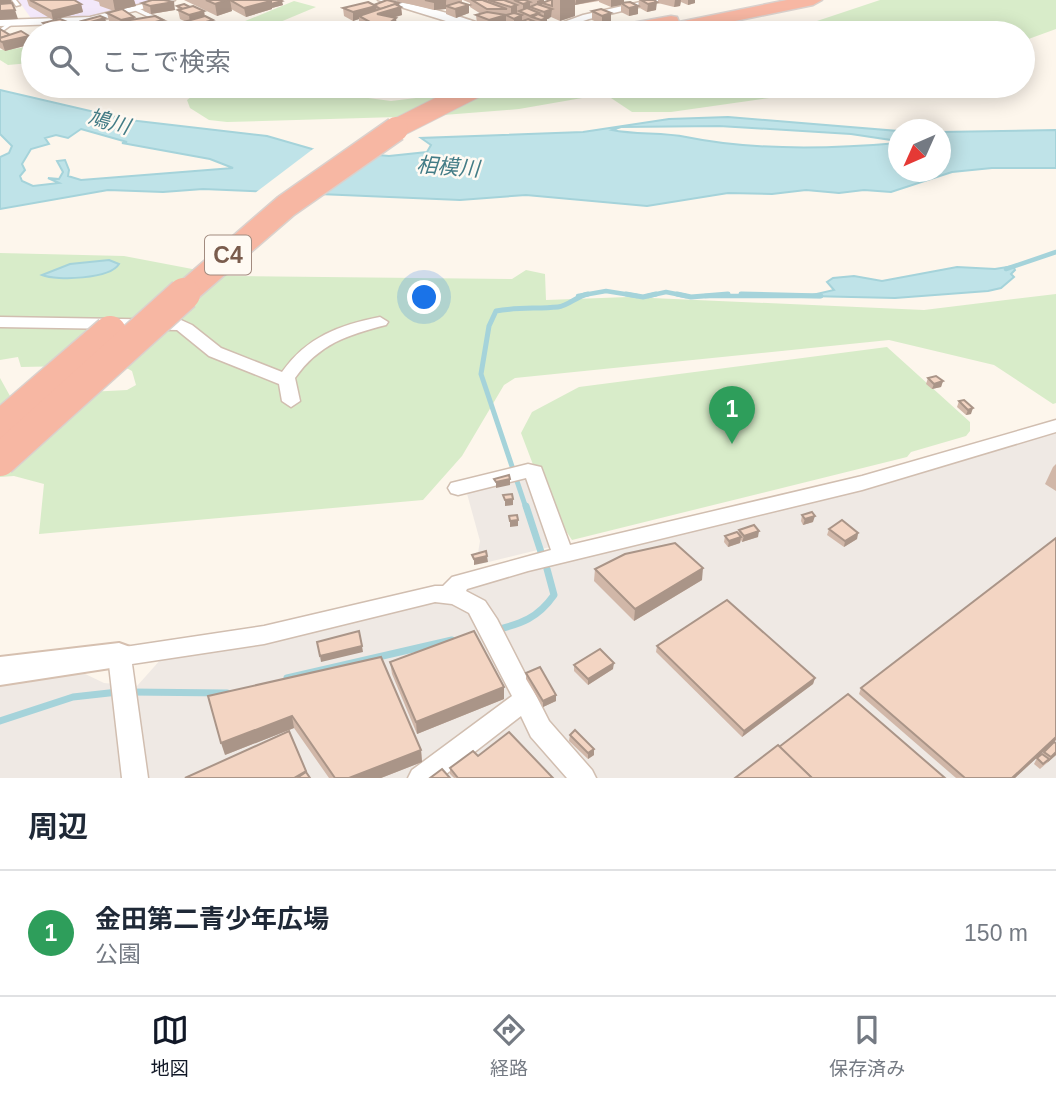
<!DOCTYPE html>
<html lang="ja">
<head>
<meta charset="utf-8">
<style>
  body { margin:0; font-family:Arial,"Noto Sans JP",sans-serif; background:#f2f2f3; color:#1f2937 }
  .compass { position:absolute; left:888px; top:119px; width:63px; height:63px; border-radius:50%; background:#fff; box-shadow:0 4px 18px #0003; rotate:225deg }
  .you { position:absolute; left:425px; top:298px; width:24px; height:24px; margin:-18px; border:5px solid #fff; border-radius:50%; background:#1a73e8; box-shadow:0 0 0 10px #1a73e833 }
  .badge { display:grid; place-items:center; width:46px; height:46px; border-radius:50%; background:#111827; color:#fff; font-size:23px; font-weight:700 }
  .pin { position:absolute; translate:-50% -58px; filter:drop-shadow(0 2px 4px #0008) }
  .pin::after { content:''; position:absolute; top:37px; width:24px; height:21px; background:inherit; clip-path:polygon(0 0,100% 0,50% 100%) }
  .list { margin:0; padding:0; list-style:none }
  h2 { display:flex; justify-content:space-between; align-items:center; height:91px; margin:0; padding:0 28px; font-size:30px }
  h2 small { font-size:23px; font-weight:400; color:#747a83 }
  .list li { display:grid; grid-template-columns:46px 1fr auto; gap:21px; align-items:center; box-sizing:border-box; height:126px; padding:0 28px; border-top:2px solid #e0e1e3 }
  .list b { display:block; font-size:26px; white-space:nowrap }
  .list p { margin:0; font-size:23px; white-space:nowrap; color:#747a83 }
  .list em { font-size:23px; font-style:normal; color:#747a83 }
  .icon { flex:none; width:38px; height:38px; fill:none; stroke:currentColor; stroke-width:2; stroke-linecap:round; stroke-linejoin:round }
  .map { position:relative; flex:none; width:1056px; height:778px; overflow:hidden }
  .search { position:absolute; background:#fff; box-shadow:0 4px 18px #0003; left:21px; right:21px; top:21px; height:77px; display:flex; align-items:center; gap:18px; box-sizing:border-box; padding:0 24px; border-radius:38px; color:#747a83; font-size:26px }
  .sheet { height:217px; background:#fff }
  nav { display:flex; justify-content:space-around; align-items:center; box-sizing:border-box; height:98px; border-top:2px solid #e0e1e3; background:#fff; font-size:19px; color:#747a83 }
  nav a { display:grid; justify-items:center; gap:4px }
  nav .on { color:#111827 }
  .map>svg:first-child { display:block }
  .industrial { fill:#efe9e4 }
  .education { fill:#f3e8fa }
  .green { fill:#d8ecc9 }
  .water { fill:#bfe3e8; stroke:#a5d3da; stroke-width:2; fill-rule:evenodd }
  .pier { fill:#fdf6ec }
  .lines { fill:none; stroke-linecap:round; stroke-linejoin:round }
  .stream-far2 { stroke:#a5d3da; stroke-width:4.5 }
  .stream-far1 { stroke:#a5d3da; stroke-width:5 }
  .stream { stroke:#a5d3da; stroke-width:7 }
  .lane-casing { stroke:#d1beb0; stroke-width:3 }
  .street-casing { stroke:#d1beb0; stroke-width:3 }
  .secondary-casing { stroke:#d6c0b0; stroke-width:4 }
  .highway-casing { stroke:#dad1cd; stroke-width:3 }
  .lane { fill:#fff; fill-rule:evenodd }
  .street { fill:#fff; fill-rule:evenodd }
  .secondary { fill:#fff; fill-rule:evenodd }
  .highway { fill:#f7b7a3; fill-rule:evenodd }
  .highway-bridge-far2-casing { stroke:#dad1cd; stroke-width:21; stroke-linecap:butt }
  .highway-bridge-far1-casing { stroke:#dad1cd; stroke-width:27; stroke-linecap:butt }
  .highway-bridge-casing { stroke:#dad1cd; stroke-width:35; stroke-linecap:butt }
  .highway-bridge-far2 { stroke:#f7b7a3; stroke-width:19 }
  .highway-bridge-far1 { stroke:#f7b7a3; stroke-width:24 }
  .highway-bridge { stroke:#f7b7a3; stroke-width:32 }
  .wall { fill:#d1b7a8 }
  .shaded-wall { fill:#aa9588 }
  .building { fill:#f3d5c3; stroke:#aa9588; stroke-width:2 }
  .labels { text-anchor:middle; stroke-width:5; stroke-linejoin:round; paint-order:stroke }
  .far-water-label { font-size:21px; font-style:italic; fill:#437c86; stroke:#fffaf3 }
  .shield { fill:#fffaf3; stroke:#a28b7f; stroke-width:2 }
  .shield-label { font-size:23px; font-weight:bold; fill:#7a5c4d }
</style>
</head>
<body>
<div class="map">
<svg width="1056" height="778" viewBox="0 0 1056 778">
  <rect width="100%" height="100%" fill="#fdf6ec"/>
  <!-- industrial -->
  <g class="industrial">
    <polygon points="1056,430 1056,778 0,778 0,682 79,671 104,683 137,686 162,658 468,585 993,451"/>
    <polygon points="526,474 554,546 476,565 480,541 466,490"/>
  </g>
  <!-- education -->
  <polygon class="education" points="18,0 163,0 101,18 33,21"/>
  <!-- green -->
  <g class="green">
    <polygon points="880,0 1056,0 1056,29 1023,41 1023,33 781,33"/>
    <polygon points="294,1 316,7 261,30 238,24"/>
    <polygon points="33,43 30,63 8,65 0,60 0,50 21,48"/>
    <polygon points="517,86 854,86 671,112 632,112 605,94 519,109 431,116 227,122 209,120 190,108 187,100 199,91 323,92 391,101"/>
    <polygon points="0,253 124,256 229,276 512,279 526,270 545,274 546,300 629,297 924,310 1056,294 1056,403 1053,404 994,365 889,340 515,378 504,385 462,456 423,500 39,534 44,484 14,476 0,477 0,378 10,396 127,390 136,385 132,371 121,365 21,367 18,357 0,360"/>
    <polygon points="887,347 970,422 970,431 966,436 911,452 907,457 572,540 548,504 521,433 532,412 579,387"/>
  </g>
  <!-- water -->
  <g class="water">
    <path d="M0 90 129 120 267 136 312 149 389 156 427 152 431 145 421 138 583 132 669 119 728 117 898 131V141L851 134 719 126 621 127 612 130C636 135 662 132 686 137 754 151 830 149 898 143V172H940L941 132 1056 130V168H992L952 172 891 192 864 190 839 193 806 190 772 194 728 193 647 206 526 195 460 200 203 189 163 192 108 190 0 209V157L9 153 12 146 0 134ZM81 129 127 142 122 143 210 159 233 168 81 180 68 176 69 170 65 160 57 161 63 172 59 179 48 178 59 183 33 186 22 181 20 176 25 170 22 164 31 149 49 144 45 138 56 135 68 138Z"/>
    <path d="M109 260 119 264C110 279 57 281 42 275L70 264Z"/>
    <polygon points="1013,266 1015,270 1011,274 1014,277 1001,288 988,291 895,298 808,296 834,290 827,282 833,278 854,276 882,281 957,267 995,269"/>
  </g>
  <!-- pier -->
  <polygon class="pier" points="317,146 374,152 306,200 251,196"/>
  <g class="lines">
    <!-- stream-far2 -->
    <g class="stream-far2">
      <polyline points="1006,269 1056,252"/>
      <polyline points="578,296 606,291 637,296"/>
      <polyline points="648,296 666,292 686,296"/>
      <polyline points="705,296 820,296"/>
    </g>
    <!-- stream-far1 -->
    <g class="stream-far1">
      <polyline points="626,294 643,297 656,294"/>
      <polyline points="677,294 691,297 728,294"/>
      <polyline points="741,294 821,296"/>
      <path d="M526 508 481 374 489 326 496 311C517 307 537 309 558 307 568 306 577 296 588 294"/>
    </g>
    <!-- stream -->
    <g class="stream">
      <polyline points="526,506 542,555"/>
      <path d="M495 630C521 624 538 618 554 595L547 569"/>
      <polyline points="287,678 452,640"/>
      <polyline points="131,692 227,693"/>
      <polyline points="0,721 73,697 118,692"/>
    </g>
    <!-- lane casing -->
    <g class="lane-casing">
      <g id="lane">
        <polygon points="12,0 16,0 20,5 16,6"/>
        <polygon points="134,8 138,8 179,28 174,29 134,10"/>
        <polygon points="454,18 458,19 414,33 406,33"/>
        <polygon points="10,22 14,23 0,33 0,29"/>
        <polygon points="355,28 359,28 370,33 363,33 355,30"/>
      </g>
    </g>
    <!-- street casing -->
    <g class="street-casing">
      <g id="street">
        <polygon points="159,0 175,0 90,23 0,26 0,20 90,17"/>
        <path d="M378 0C403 0 479 19 499 33H485Z"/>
        <polygon points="649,0 667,0 589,19 548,33 534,33 583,15"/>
        <path d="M0 317 181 320 192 325 221 348 282 372C307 337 339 325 380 317L388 322 386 325C347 335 319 344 295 378L300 401 291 407 282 401 279 384 209 356 177 330 0 327Z"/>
        <polygon points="1056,420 1056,432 862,490 528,571 467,589 466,591 485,601 497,619 549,721 592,770 596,778 567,778 531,737 521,716 441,778 408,778 412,770 512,696 469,613 452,604 435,602 264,644 132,664 148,778 122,778 108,656 111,649 264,626 435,586 443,586 452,577 551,550 526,478 458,495 451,493 448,488 451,483 528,464 541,467 570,545 862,476"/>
      </g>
    </g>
    <!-- secondary casing -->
    <g class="secondary-casing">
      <polygon id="secondary" points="119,643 130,647 135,656 130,665 0,685 0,657"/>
    </g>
    <!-- highway casing -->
    <g class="highway-casing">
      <polygon id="highway" points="787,0 822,0 813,5 677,33 601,33 610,27 671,16 677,17 679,22"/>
    </g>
    <!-- lane -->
    <use href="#lane" class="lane"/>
    <!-- street -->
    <use href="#street" class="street"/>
    <!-- secondary -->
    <use href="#secondary" class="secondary"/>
    <!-- highway -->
    <use href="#highway" class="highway"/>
    <!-- highway-bridge-far2 casing -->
    <g class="highway-bridge-far2-casing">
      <polyline id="highway-bridge-far2" points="393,130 480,86"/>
    </g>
    <!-- highway-bridge-far1 casing -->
    <g class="highway-bridge-far1-casing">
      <polyline id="highway-bridge-far1" points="182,296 286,206 396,129"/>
    </g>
    <!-- highway-bridge casing -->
    <g class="highway-bridge-casing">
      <g id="highway-bridge">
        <polyline points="0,427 110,332"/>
        <polyline points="0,460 184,294"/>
      </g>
    </g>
    <!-- highway-bridge-far2 -->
    <use href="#highway-bridge-far2" class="highway-bridge-far2"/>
    <!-- highway-bridge-far1 -->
    <use href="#highway-bridge-far1" class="highway-bridge-far1"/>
    <!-- highway-bridge -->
    <use href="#highway-bridge" class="highway-bridge"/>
  </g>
  <!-- wall -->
  <g class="wall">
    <polygon points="27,0 74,0 81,4 83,12 53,20 29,6"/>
    <polygon points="93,0 134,0 136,6 123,9 134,17 134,19 163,20 165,28 162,29 167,33 133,33 126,29 126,28 123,29 109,21 107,13 114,11 100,6 99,2"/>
    <polygon points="184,0 280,0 283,5 272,8 272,9 246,17 231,9 232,11 217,16"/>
    <polygon points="397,0 462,0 462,3 469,5 469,13 456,18 446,14 446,9 434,10 397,1"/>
    <polygon points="463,0 504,0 507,1 507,0 544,0 544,2 549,0 624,0 624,3 638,14 629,16 621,12 621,5 611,7 599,2 599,1 575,5 575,16 560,21 551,17 547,19 547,26 541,28 538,27 538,31 532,33 528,33 520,30 520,25 514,27 506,24 506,17 506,23 492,28 500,33 484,33 485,27 477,24 476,15 481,14 470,7 470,3"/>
    <polygon points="639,0 654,0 656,10 647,12 638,7"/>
    <polygon points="658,0 695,0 695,3 688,5 681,2 680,6 674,7 658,3"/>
    <polygon points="142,3 175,10 151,14 144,11"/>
    <polygon points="374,5 401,7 402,15 393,18 396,18 396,22 402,25 402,32 404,33 376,33 359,24 359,19 353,21 344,16 343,8"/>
    <polygon points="177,6 190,7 204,11 205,16 213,24 189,31 181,27 180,23 186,22 180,19"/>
    <polygon points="601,9 611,22 602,24 592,20 592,11"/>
    <polygon points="105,18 107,27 102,28 102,29 120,33 78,33 77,30 84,28 82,21"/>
    <polygon points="65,21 68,33 46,33 43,23"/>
    <polygon points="0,29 10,35 29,36 32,44 5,51 0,48"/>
    <polygon points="928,378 943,381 941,387 932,389 926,384"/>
    <polygon points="964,400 971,414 966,415 957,407 959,401"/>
    <polygon points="1056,464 1056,491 1045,484 1053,467"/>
    <polygon points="802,515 813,522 803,525 801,521"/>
    <polygon points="829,529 858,533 857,539 844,547 827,535"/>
    <polygon points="739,530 758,537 742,542 741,540 740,543 728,547 724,542 725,536 738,533"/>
    <polygon points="595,569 702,580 634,621 594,581"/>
    <polygon points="657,646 815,678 813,684 742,737 656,652"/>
    <polygon points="381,657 421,750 422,762 381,778 329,778 294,728 225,755"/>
    <polygon points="390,662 504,687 504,699 417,734 392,674"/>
    <polygon points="574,665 613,669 588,685 574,671"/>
    <polygon points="526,673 556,695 556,701 543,707 526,679"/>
    <polygon points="861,688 1056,740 1015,778 956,778 859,694"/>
    <polygon points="570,735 594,749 594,755 588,759 569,741"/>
    <polygon points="1056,743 1056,755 1040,769 1034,764 1037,758 1044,752"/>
    <polygon points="478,756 553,778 454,778 450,774 450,768"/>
  </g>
  <!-- shaded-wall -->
  <g class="shaded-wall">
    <polygon points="0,0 11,0 13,5 0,8"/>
    <polygon points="113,0 134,0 136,6 115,11"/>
    <polygon points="227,0 230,0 232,11 217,16 215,4"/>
    <polygon points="540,0 544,0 544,3 542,3 542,8 537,9 537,1"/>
    <polygon points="560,0 575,0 575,16 560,21"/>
    <polygon points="576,0 599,0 575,5"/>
    <polygon points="611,0 624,0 624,4 621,3 621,5 611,7"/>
    <polygon points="675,0 681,0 680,6 674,7"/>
    <polygon points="688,0 695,0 695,3 688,5"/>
    <polygon points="271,1 282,1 283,5 272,8 272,9 246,17 244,8"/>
    <polygon points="446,1 446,9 434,10 434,2"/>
    <polygon points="174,2 175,10 151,14 150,6"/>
    <polygon points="530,2 530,10 523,12 523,4"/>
    <polygon points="657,2 656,10 647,12 648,4"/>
    <polygon points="399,3 400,7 401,7 402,15 378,22 377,14"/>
    <polygon points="81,4 83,12 53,20 51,11"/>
    <polygon points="469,5 469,13 456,18 455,9"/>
    <polygon points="517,5 517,14 511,16 511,7"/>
    <polygon points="376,6 377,14 359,16 359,19 353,21 353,12"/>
    <polygon points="638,6 638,14 629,16 629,8"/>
    <polygon points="0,9 15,10 18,19 0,20"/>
    <polygon points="552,9 551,17 547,19 547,26 541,28 541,20 544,19 544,12"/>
    <polygon points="204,11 205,20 190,24 189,15"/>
    <polygon points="611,13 611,22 602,24 602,16"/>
    <polygon points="506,15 506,23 489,29 489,20"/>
    <polygon points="522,15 522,22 520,22 520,25 514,27 514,19"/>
    <polygon points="134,17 136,25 124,21 126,28 123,29 121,20"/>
    <polygon points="105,18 107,27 89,32 87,23"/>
    <polygon points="396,18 397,26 402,25 402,33 389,33 389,28 392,21"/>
    <polygon points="163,20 165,28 153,32 151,23"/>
    <polygon points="213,20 213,24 189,31 188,27"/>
    <polygon points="65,21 68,33 50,33 47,26"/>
    <polygon points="538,23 538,31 530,33 530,26"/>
    <polygon points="29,36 32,44 5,51 2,42"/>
    <polygon points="406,86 423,86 407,90"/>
    <polygon points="943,381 941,387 932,389 934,384"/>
    <polygon points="973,408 971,414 966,415 968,410"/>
    <polygon points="510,479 510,485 496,488 496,482"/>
    <polygon points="513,499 513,505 505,506 505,500"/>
    <polygon points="815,516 813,522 803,525 805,519"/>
    <polygon points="518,520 518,526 510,527 510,521"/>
    <polygon points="759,531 758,537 742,542 744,536"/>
    <polygon points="858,533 857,539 844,547 845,541"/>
    <polygon points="741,537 740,543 728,547 729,541"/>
    <polygon points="487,556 488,562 474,565 474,559"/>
    <polygon points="703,568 702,580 634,621 635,609"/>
    <polygon points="362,646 363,652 321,662 320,656"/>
    <polygon points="614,663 613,669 588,685 588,679"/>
    <polygon points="815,678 813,684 742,737 744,731"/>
    <polygon points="504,687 504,699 417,734 416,722"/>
    <polygon points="556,695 556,701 543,707 543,701"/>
    <polygon points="292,716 294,728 225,755 221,743"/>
    <polygon points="1056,737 1056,740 1015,778 1012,778"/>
    <polygon points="594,749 594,755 588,759 588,753"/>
    <polygon points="421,750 422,762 381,778 349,778"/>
    <polygon points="1056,752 1056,755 1047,763 1051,757"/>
  </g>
  <!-- building -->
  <g class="building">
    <polygon points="30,0 74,0 81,4 51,11"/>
    <polygon points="152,0 164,0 174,2 150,6 142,3"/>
    <polygon points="206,0 227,0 215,4"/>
    <polygon points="230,0 268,0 271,1 244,8"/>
    <polygon points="268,0 280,0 282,1 271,4 271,1"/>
    <polygon points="387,0 399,3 381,9 376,7 374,5"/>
    <polygon points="425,0 442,0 446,1 434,2"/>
    <polygon points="472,0 487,0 485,1 507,9 487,9"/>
    <polygon points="488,0 504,0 517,5 511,7"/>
    <polygon points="514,0 525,0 530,2 523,4"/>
    <polygon points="550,0 552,0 552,6 542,3"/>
    <polygon points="641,0 654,0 657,2 648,4"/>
    <polygon points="368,2 376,6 353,12 343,8"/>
    <polygon points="459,2 469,5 455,9 446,6"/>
    <polygon points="630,2 638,6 629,8 621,3"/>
    <polygon points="12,3 15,10 0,11 0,4"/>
    <polygon points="184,4 190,7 183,9 177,6"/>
    <polygon points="395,4 401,7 377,14 396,18 392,21 402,25 389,28 379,27 359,16"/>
    <polygon points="537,4 552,9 544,12 530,7"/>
    <polygon points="193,6 204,11 189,15 178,10"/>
    <polygon points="527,8 539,13 530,16 519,11"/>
    <polygon points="122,9 134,17 121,20 107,13"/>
    <polygon points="601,9 611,13 602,16 592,11"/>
    <polygon points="487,12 506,15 489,20 476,15"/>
    <polygon points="514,13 522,15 514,19 506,15"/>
    <polygon points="538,14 547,18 541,20 532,17"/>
    <polygon points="100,16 105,18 87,23 82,21"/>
    <polygon points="155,16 163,20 151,23 166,31 159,33 148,33 124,21"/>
    <polygon points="205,16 213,20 188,27 180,23"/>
    <polygon points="60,19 65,21 47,26 43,23"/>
    <polygon points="528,19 538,23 530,26 520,22"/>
    <polygon points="486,25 500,32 494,33 484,28"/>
    <polygon points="88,27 102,28 84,33 77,30"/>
    <polygon points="434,27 448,33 431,33 422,30"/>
    <polygon points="113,28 120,33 100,33 95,30"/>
    <polygon points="411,28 420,33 410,33 404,30"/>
    <polygon points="0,29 10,35 0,38"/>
    <polygon points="184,29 189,32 183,33 170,33"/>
    <polygon points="397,30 404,33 390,32"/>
    <polygon points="21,31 29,36 2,42 0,41 0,38"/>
    <polygon points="936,376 943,381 934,384 928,378"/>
    <polygon points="964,400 973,408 968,410 959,401"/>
    <polygon points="509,475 510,479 496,482 494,479"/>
    <polygon points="512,494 513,499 505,500 503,495"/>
    <polygon points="812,512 815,516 805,519 802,515"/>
    <polygon points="517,515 518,520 510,521 509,516"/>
    <polygon points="842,520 858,533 845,541 829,529"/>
    <polygon points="754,525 759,531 744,536 739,530"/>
    <polygon points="737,532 741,537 729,541 725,536"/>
    <polygon points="1056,538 1056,737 1012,778 965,778 861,688"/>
    <polygon points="675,543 703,568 635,609 595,569 625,554"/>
    <polygon points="486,551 487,556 474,559 472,555"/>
    <polygon points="727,600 815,678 744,731 657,646"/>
    <polygon points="359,631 362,646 320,656 317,642"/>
    <polygon points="474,631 504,687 416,722 390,662"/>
    <polygon points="600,649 614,663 588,679 574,665"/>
    <polygon points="381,657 421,750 349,778 335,778 292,716 221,743 208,696"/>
    <polygon points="540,667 556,695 543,701 526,673"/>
    <polygon points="848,694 945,778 812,778 779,747"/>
    <polygon points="575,730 594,749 588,753 570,735"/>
    <polygon points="289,731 306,771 294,778 185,778"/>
    <polygon points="509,732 553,778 458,778 450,768 473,751 478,756"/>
    <polygon points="1054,742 1056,743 1056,752 1051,757 1044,752"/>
    <polygon points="778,745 812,778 735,778"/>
    <polygon points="1042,754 1049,759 1043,764 1037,758"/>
    <polygon points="442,769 450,778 430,778"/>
    <polygon points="306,772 310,778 297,778"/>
  </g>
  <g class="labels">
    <!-- far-water labels -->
    <g class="far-water-label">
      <text transform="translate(109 122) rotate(15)" y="7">鳩川</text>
      <text transform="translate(448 167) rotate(4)" y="7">相模川</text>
    </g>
    <!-- shield labels -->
    <rect class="shield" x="205" y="235.5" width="46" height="39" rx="5"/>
    <g class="shield-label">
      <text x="228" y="263">C4</text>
    </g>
  </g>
</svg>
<svg class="compass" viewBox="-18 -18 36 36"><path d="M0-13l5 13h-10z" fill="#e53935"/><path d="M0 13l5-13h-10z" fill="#747a83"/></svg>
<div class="you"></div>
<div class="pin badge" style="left:732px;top:444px;background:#2e9e5b">1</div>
<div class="search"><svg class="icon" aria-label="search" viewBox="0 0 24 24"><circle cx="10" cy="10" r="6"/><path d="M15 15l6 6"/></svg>ここで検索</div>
</div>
<section class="sheet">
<h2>周辺<small></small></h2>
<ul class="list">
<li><span class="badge" style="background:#2e9e5b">1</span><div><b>金田第二青少年広場</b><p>公園</p></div><em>150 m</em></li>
</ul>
</section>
<nav>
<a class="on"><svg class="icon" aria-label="map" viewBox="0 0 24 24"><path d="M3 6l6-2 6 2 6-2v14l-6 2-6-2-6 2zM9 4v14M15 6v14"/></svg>地図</a>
<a><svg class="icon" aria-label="directions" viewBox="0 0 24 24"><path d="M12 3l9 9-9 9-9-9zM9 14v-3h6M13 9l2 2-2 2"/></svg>経路</a>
<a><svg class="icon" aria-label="saved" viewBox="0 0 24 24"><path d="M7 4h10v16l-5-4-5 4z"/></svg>保存済み</a>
</nav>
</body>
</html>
